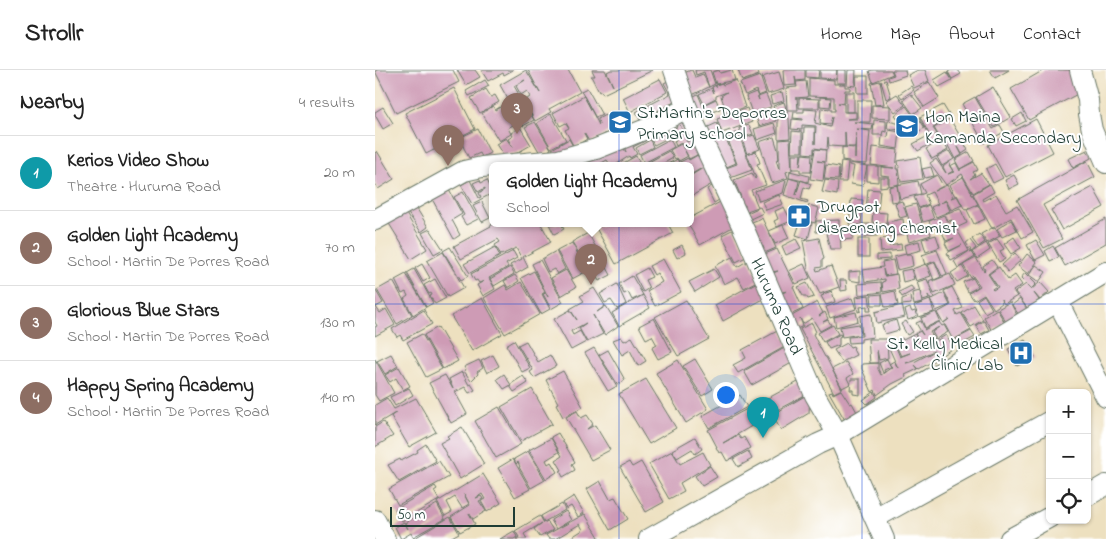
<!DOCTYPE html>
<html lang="en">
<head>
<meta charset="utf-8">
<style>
  body { margin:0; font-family:"Indie Flower",sans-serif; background:#f6f6f6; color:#222 }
  .controls { position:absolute; right:15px; bottom:15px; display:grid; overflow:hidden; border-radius:8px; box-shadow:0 1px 4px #0004 }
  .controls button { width:45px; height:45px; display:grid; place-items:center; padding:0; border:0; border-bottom:1px solid #e0e0e0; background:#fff; color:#222; font:25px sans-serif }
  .scale { position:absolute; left:15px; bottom:12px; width:125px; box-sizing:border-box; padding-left:5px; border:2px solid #1f3d34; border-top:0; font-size:14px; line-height:18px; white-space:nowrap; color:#1f3d34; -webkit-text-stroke:4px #fff; paint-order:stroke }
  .you { position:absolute; left:350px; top:324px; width:18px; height:18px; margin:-12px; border:4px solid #fff; border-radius:50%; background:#1a73e8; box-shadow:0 0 0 8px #1a73e833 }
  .badge { display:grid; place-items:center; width:32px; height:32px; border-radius:50%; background:#1f6fb2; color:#fff; font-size:16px; font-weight:700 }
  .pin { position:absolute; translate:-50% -41px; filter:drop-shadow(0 1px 2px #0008) }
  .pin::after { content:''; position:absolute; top:26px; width:18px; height:15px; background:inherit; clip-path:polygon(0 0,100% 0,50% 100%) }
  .popup { position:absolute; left:114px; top:92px; width:205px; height:65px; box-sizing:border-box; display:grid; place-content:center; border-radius:8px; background:#fff; filter:drop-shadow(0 1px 4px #0005); font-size:16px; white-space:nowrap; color:#767676 }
  .popup b { font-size:19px; color:#222 }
  .popup::after { content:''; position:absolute; left:50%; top:100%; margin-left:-10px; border:10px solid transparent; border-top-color:#fff }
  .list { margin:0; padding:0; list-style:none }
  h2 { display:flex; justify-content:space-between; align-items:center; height:65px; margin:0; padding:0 20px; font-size:21px }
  h2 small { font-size:16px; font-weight:400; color:#767676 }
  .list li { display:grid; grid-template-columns:32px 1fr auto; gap:15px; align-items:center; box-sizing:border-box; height:75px; padding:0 20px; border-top:1px solid #e0e0e0 }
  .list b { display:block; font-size:19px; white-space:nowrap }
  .list p { margin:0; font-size:16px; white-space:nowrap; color:#767676 }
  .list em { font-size:16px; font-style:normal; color:#767676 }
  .icon { flex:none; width:28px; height:28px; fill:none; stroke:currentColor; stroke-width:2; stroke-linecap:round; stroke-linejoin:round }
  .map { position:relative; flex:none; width:731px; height:469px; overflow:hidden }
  header { display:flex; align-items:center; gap:30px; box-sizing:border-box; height:70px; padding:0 25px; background:#fff; border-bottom:1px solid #e0e0e0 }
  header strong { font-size:24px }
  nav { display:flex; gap:28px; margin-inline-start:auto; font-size:18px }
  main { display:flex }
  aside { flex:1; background:#fff }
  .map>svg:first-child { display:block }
  .built { fill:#f7d0d0 }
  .building { fill:#ce9bb5 }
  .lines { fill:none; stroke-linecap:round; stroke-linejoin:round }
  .minor-casing { stroke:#677665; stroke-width:22 }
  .minor { stroke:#fff; stroke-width:20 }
  .grid { fill:none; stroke:#1d4ed8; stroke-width:1; stroke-opacity:0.55 }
  .labels { text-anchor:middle; stroke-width:4; stroke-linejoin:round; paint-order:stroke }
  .poi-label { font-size:18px; fill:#1f3d34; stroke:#fff; text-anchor:start }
  .street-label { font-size:18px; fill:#1f3d34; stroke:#fff }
</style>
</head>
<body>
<header>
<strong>Strollr</strong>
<nav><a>Home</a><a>Map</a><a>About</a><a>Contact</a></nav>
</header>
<main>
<aside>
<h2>Nearby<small>4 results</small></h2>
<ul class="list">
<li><span class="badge" style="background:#0f9aa8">1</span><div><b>Kerios Video Show</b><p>Theatre · Huruma Road</p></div><em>20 m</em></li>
<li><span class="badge" style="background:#8d6e63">2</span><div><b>Golden Light Academy</b><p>School · Martin De Porres Road</p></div><em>70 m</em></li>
<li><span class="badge" style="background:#8d6e63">3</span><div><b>Glorious Blue Stars</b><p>School · Martin De Porres Road</p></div><em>130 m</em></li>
<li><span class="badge" style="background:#8d6e63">4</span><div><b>Happy Spring Academy</b><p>School · Martin De Porres Road</p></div><em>140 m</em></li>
</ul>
</aside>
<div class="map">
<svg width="731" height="469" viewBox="0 0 731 469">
  <rect width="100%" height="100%" fill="#fff"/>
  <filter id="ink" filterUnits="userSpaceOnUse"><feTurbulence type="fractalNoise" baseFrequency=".02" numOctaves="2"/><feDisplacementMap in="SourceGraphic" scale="10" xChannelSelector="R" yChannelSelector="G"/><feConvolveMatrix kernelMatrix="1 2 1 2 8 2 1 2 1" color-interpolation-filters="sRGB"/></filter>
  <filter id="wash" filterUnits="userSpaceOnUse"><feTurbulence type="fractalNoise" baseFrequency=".0096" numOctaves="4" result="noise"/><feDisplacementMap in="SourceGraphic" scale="20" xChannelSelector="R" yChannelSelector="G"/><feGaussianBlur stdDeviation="1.12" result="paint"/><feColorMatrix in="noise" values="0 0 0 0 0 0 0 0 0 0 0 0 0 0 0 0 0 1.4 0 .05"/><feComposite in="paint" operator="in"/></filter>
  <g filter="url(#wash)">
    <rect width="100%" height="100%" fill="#ede0bf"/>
    <!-- built -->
    <polygon class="built" points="331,0 340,0 393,133 386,136"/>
    <g id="blocks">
      <!-- building -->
      <g class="building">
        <polygon points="2,0 78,0 84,12 21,43 0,1"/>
        <polygon points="82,0 100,0 105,7 91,15"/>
        <polygon points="106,0 138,0 129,5 128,3 113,11"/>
        <polygon points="151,0 165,23 153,0 193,0 205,22 174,39 176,42 160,51 149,31 155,27 152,21 146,25 141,16 150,10 139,16 159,50 148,56 125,15"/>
        <polygon points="217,0 230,0 238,16 232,2 236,0 278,0 228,24 226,21 224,22 216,6 220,6"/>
        <polygon points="316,0 317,0 320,7 328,4 334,17 317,25 309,3"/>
        <polygon points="320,0 335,0 340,14 334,17 329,2 321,5"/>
        <polygon points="344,0 345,3 357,0 360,10 341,14 337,2"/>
        <polygon points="363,0 382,0 384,5 367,11"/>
        <polygon points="408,0 430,0 430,10 421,11 420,7 421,15 409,16"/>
        <polygon points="431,0 444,0 443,8 431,7"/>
        <polygon points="445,0 462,0 461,9 445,8"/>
        <rect x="462" y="0" width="9" height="13"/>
        <polygon points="473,0 481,0 480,16 472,15"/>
        <polygon points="498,0 516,0 518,4 498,12 494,1"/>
        <polygon points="517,0 530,0 531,5 514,11 513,7 519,5"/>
        <polygon points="543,0 550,0 554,11 539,18 533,5"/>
        <polygon points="576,0 583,0 586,4 577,9 573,2"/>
        <polygon points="615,0 634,0 620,8"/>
        <polygon points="669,0 699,0 710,20 654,50 636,19"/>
        <polygon points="404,2 409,19 393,24 387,7"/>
        <polygon points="572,2 577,10 564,17 559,10"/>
        <polygon points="385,6 391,23 383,26 381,20 370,25 365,13"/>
        <polygon points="481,6 493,6 493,23 482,23"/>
        <polygon points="434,8 459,10 459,14 470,14 470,17 475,17 475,20 470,20 469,33 463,33 469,34 469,42 481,42 481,48 472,49 482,49 482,30 496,30 495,52 479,52 498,54 497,60 481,59 495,61 492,94 475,93 492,96 488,116 476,114 479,96 474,95 474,91 467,90 467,77 480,78 480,89 481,63 480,77 471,77 470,62 470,77 454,76 453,67 452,80 439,78 439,84 428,83 429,57 440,57 440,74 441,56 427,55 427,60 416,59 417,49 428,50 428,49 418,48 419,42 429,42 429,39 442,40 440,53 455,57 457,47 455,54 445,53 446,38 456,39 456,41 460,41 460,39 459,39 459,27 434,26"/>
        <polygon points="285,9 292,22 255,42 248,28"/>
        <polygon points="110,10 114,16 94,26 91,21"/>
        <polygon points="295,10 305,29 265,50 261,42 295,24 289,13"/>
        <polygon points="361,10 370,37 352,44 346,26 352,22 341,26 341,28 329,34 324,24 337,18 339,23 337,17 341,15 341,17 341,15 347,13 348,15"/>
        <polygon points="511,10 516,27 511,29 506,11"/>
        <polygon points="431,11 433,27 420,28 422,28 423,40 412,40 411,18 422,17 421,12"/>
        <polygon points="505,11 509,34 500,35 496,13"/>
        <polygon points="554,12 564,28 549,37 539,22"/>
        <polygon points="536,16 539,20 527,28 524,24"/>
        <polygon points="618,17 636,47 619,57 601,27"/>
        <polygon points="79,18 100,59 51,84 30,43"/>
        <polygon points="212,18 227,45 221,48 206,21"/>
        <polygon points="111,19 116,27 120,25 124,32 105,43 96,28"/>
        <polygon points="381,22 384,30 383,27 391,24 396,37 377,43 371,26"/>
        <polygon points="407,22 409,31 397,34 395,26"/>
        <rect x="471" y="22" width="8" height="20"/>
        <polygon points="323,24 332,46 326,48 317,27"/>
        <polygon points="522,24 530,35 520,42 511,31"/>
        <polygon points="536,24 547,38 538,44 528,30"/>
        <polygon points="209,26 224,55 223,49 230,45 240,63 235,66 233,62 215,73 209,63 212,69 199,77 190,60 194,58 191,53 185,56 178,43"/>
        <polygon points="445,27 456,28 455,37 445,36"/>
        <polygon points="600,27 618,59 625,55 629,62 609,73 587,34"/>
        <polygon points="424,28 444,29 444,38 424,38"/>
        <polygon points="341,29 345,39 332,44 328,35"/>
        <polygon points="409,32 414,49 415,68 403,69 403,51 398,36"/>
        <polygon points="132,33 143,52 133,58 136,64 124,71 107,43 118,36 120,40"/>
        <polygon points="497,35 515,36 515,49 497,48"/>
        <polygon points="568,35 576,48 565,54 562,51 564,54 558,58 562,64 560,65 563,69 543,81 538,74 553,66 556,68 545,47"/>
        <polygon points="531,36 539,47 528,55 520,45"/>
        <polygon points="8,37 18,53 8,59 0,45 0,42"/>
        <polygon points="372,38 377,52 347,63 342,49"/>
        <polygon points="398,39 401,51 384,56 380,44"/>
        <polygon points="647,43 651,51 641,56 637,49"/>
        <polygon points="176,44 191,70 176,78 162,53"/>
        <polygon points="304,46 308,53 311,51 318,66 313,69 305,55 312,72 319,68 326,83 314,89 306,73 301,76 299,71 301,70 299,65 279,75 276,70 302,57 298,50"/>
        <polygon points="543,47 550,58 542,62 536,52"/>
        <polygon points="575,49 593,80 587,84 583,77 587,85 580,89 568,66 565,68 559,58"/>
        <polygon points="661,49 678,82 630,107 613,75"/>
        <polygon points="499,50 511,51 511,62 508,61 507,65 498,65"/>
        <polygon points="513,51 526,54 525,60 512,58"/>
        <polygon points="160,52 176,79 166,85 150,57"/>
        <polygon points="342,53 348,67 350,66 361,93 347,99 331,58"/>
        <polygon points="399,53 402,63 382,70 379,59"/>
        <polygon points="374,55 378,64 367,68 364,58"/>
        <polygon points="145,57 156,75 142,83 128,85 121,74 131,68 138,78 133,69 138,66 136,63"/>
        <polygon points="103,59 115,83 107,87 105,83 94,88 84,68"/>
        <polygon points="293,59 258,77 262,84 255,88 254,86 239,96 236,96 232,90 221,96 214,96 210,90 247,75 251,82 248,75"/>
        <polygon points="514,60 525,62 523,79 506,76 507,66 513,67"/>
        <polygon points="417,61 427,62 427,82 416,82"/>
        <polygon points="363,62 377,100 355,108 351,98 362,94 352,67"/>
        <polygon points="379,65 385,79 372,84 367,69"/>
        <polygon points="399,67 403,80 404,89 401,90 404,99 404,70 415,69 417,100 411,102 413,108 397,113 384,72"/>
        <polygon points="194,69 199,78 182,88 177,79"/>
        <polygon points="295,69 299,77 269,93 265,85"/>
        <polygon points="275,70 278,77 264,84 261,78"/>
        <polygon points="567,70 573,80 557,89 551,79"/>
        <polygon points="306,74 313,86 304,91 302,88 300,89 295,80"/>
        <polygon points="498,77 523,80 521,99 523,99 524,114 514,116 514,106 506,105 506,97 519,98 496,95"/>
        <polygon points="440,79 451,80 450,92 442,91 450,92 448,111 435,109"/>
        <polygon points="712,80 716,88 698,98 693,89"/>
        <polygon points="2,81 19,109 3,119 0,113 0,83"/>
        <polygon points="294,81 298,88 284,96 272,96 270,94"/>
        <polygon points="381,81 385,93 382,94 391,115 376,120 383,137 369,142 368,138 370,137 370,135 367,136 364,128 366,127 359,110 377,103 380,109 381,108 372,84"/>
        <polygon points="574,81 579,89 567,96 562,87"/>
        <polygon points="328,82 334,94 315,105 315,96 307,96 305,92 313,88 314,90"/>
        <polygon points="594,82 599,91 585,99 580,90"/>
        <polygon points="417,84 426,84 425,96 427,84 437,85 436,102 425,102 425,99 417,99"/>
        <polygon points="261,86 267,96 243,96"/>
        <polygon points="545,87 548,109 526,112 523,91"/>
        <polygon points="302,89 306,96 288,96 301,90"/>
        <polygon points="561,89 571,103 568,97 574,92 575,94 574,95 578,101 573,104 579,102 575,96 581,93 585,101 585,99 599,92 603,100 598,102 600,105 595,109 606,103 614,114 598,123 587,104 571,115 555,93"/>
        <polygon points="466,91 473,92 471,112 464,112"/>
        <polygon points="712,91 720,107 668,135 687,169 669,178 642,130"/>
        <polygon points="620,94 628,108 618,113 611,99"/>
        <polygon points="333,95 342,111 315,127 315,106"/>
        <polygon points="451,95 464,97 463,110 449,109"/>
        <polygon points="492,96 503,96 503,112 492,111"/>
        <polygon points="556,97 559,106 550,108 547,99"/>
        <polygon points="415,101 434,106 433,112 414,108"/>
        <polygon points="562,105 568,116 559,121 572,115 578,127 576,128 582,126 587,135 576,140 571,130 565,133 571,131 575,141 561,147 556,137 563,134 557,122 550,125 554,134 544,138 539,127 550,123 545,114"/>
        <polygon points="639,105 644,114 634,119 630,110"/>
        <polygon points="505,107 513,107 513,116 505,117"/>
        <polygon points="588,107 597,123 596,124 597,124 603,134 590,140 582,125 580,126 574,115"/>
        <polygon points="414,108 424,111 421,125 426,110 436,114 434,119 429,117 426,129 433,131 432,133 409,125"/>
        <polygon points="95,110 104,128 106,127 104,123 110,119 110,118 103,122 98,113 105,110 106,113 112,110 116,118 117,117 117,126 115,127 114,125 97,134 86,115"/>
        <polygon points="411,110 408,123 384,131 380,121"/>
        <polygon points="450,110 463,112 462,125 447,122"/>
        <polygon points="543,111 546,124 525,129 522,115"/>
        <polygon points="615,114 619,122 607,129 608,131 621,124 631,141 642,135 658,162 647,168 636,148 618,158 616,157 598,124"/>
        <polygon points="522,115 524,131 516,132 514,117"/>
        <polygon points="337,116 344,130 339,133 332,119"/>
        <polygon points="718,117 729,137 687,160 676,140"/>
        <polygon points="493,119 505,120 503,141 491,140"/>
        <polygon points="74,120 87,144 77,150 85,165 79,169 57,129"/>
        <polygon points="88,122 103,149 91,155 86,147 89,145 79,127"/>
        <polygon points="404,125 408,134 391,140 387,132"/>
        <polygon points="476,129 488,130 486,155 474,154"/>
        <polygon points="349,130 363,154 325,175 313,154 315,154 315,148"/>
        <polygon points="527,131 532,146 525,148 520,133"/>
        <polygon points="107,132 115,148 107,152 98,136"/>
        <polygon points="541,134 547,153 536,156 530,137"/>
        <polygon points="36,135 39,140 42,139 53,157 46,162 30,139"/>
        <polygon points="434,135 444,138 440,153 429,150"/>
        <polygon points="554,135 559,149 548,152 544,139"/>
        <polygon points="603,135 610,149 599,154 592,140"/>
        <polygon points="385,137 388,143 373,150 370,144"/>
        <polygon points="409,137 416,151 402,157 399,151 403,149 400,141"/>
        <polygon points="585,138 592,153 581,158 577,150 573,151 570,144"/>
        <polygon points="30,142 52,179 36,189 13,152"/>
        <polygon points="498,142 512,143 511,155 497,152"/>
        <polygon points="569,145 572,152 557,159 554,151"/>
        <polygon points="387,148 401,178 387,184 386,180 389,179 377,152"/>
        <polygon points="528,149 530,164 515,167 512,152"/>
        <polygon points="731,149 731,173 690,196 680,178"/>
        <polygon points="426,150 437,153 433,169 421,165"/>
        <polygon points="464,150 464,161 441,162 441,151"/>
        <polygon points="636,150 642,160 627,167 622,159"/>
        <polygon points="577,151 594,181 576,190 572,183 587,175 574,181 570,173 579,168 571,171 565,157"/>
        <polygon points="117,154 166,154 176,172 148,187 153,197 141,204 135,195 147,189 141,178 126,185 120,175 125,172 123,169 86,189 79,176 116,156"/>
        <polygon points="174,154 186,154 189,159 179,164"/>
        <polygon points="229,154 293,154 298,163 241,194 221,158"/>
        <rect x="487" y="154" width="15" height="12"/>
        <polygon points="408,155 414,168 400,174 394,161"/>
        <polygon points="477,156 478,169 466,170 465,157"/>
        <polygon points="542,157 543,161 554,157 556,165 534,172 531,160"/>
        <polygon points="617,158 618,159 620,158 625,166 612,173 606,164"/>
        <polygon points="55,159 68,179 59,184 47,163"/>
        <polygon points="359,159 373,186 361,192 347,165"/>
        <polygon points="465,162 466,179 455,179 451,163"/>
        <polygon points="213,163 236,205 224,211 219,203 215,205 207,190 213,187 211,183 217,179 205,185 197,172"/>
        <polygon points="604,164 610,172 603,177 597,169"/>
        <polygon points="561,165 565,177 551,182 547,169"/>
        <polygon points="639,167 646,178 636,184 629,174"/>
        <polygon points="444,168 449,189 447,190 447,197 441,198 442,201 456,196 464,217 445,224 434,203 428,171"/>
        <polygon points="513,168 514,176 526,174 527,180 506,182 505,169"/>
        <polygon points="421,169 426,178 411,185 407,176"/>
        <rect x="483" y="169" width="11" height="18"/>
        <polygon points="622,169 629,179 625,181 630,189 624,192 613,174"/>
        <polygon points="595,170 601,178 595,183 597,182 600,187 583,198 579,191 596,180 591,173"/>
        <polygon points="661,170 670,185 660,190 652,175"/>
        <polygon points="544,171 546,180 531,184 529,175"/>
        <polygon points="197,173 212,201 197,209 182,181"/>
        <polygon points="611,173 615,180 602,189 597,182"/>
        <polygon points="307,175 311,183 302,188 298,180"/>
        <polygon points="678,176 684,187 675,191 670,181"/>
        <polygon points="75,177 93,206 86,210 68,181"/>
        <polygon points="120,177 125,186 95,203 89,194"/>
        <polygon points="402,179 420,216 418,217 428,239 417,244 407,223 412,221 407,222 398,203 403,201 397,202 390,184"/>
        <polygon points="562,180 572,204 567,206 560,191 550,195 547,185"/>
        <polygon points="138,181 142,188 131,194 133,197 114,208 120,219 108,226 102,215 109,211 104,213 102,210 100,211 96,204"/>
        <polygon points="181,181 190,199 182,204 179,199 173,202 167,189"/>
        <polygon points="68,182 89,218 73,227 52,191"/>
        <polygon points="640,183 646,190 633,202 627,195"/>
        <polygon points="515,184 515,189 502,190 502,185"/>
        <polygon points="531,184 536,184 538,196 522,200 519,187"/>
        <polygon points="652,184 662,192 653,204 643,196"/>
        <polygon points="357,187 362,197 374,190 384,210 369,218 363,207 349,214 340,196"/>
        <polygon points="601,188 609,201 610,200 608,196 617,190 622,197 613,204 621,216 617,219 618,220 623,217 614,204 624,197 633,210 640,205 647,215 638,221 642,226 629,234 626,229 627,233 619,239 609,224 599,230 594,223 605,216 597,205 598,207 596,208 588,195"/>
        <polygon points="288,189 306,222 280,236 272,221 287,212 282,203 279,205 274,196"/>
        <polygon points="165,190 188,232 176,239 168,224 171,223 173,227 157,194"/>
        <polygon points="518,190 521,204 510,206 508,199 509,206 522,204 524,219 508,222 507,212 510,211 510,209 490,212 488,200 508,197 507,192"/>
        <polygon points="560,192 566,207 559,210 553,195"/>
        <polygon points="47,194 55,208 48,212 40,198"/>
        <polygon points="429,194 435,208 421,214 414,201"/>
        <polygon points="551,194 556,206 541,211 537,199"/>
        <polygon points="661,195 671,202 664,212 654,205"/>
        <polygon points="587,196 593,206 582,212 576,203"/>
        <polygon points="135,197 139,204 119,216 115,209"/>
        <polygon points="272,198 277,207 270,210 274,218 268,222 259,205"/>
        <polygon points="39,199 58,233 51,237 32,203"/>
        <polygon points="339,199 344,207 320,222 314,212"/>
        <polygon points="536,199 539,209 528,212 526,201"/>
        <polygon points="191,200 201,217 186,226 176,208"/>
        <polygon points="159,201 170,222 167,224 175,239 166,244 146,208"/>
        <polygon points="485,201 485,212 474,210 474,202"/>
        <polygon points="650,203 661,214 656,219 646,208"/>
        <polygon points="31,204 51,237 38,245 29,229 33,226 31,222 27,224 20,210"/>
        <polygon points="575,204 580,215 559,224 554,211 558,209 558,211"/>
        <polygon points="140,205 144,211 133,218 129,211"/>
        <polygon points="257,206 268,225 257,230 253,222 249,224 244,214"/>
        <polygon points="598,208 603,217 593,222 588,212"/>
        <polygon points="60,209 71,228 60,234 55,226 57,225 56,223 54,224 49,215"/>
        <polygon points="552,209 559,228 555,229 553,225 554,229 548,231 542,212"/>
        <polygon points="386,210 394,226 348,251 340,235"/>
        <polygon points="465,210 471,210 472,220 466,221"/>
        <polygon points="18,211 37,245 22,254 2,220"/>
        <polygon points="146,212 165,244 130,264 109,228 130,215 133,220"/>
        <polygon points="506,212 507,222 484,225 483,214"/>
        <polygon points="665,212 674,222 665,230 659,223 664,230 653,239 640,222 651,214 656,220"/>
        <polygon points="432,213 439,227 433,229 431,226 428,226 423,217"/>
        <polygon points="242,214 251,234 242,239 236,230 230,233 225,224"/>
        <polygon points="536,216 539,220 527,227 524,222"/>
        <polygon points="577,217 588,238 580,241 582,245 586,243 596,260 578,270 569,253 574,249 568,253 562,243 576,235 569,221"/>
        <polygon points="219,218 230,236 222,242 231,236 243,256 230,265 218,245 228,264 212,272 204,258 211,253 196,261 198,265 205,261 211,272 196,280 179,249 195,240 202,250 195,239 209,231 205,226"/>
        <polygon points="0,219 8,233 1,237 5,243 11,239 20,255 0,266 0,257 2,256 0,252"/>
        <polygon points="457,221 460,232 451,235 446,226 449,225 448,224"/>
        <polygon points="520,221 523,235 510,237 507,224"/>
        <polygon points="545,221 547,233 539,235 537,223"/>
        <polygon points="569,223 575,235 561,241 555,230"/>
        <polygon points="507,224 507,235 497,235 496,225"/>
        <polygon points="268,225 275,238 244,256 237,243"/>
        <polygon points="494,225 496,241 492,241 492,236 485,237 486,241 483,242 481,227"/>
        <polygon points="609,225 617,239 610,243 602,230"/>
        <polygon points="535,226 536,234 527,235 527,229"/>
        <polygon points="107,228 127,264 97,281 76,246"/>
        <polygon points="477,228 481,239 455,248 451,237"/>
        <polygon points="645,229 652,239 644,245 637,235"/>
        <polygon points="311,230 334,269 303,286 280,247"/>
        <polygon points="555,230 559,242 544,247 539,236"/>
        <polygon points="442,232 448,243 444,246 450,242 453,249 448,252 453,250 456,255 445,261 437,248 428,254 425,248 428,256 422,259 415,247"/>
        <polygon points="635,232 642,245 631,252 623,239"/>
        <polygon points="527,235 530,247 502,253 500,242"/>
        <polygon points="599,235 608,250 596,257 587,243"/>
        <polygon points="535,238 537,242 540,241 542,247 533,250 530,240"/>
        <polygon points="622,239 630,253 617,261 609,247"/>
        <polygon points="49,240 57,254 28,270 25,265 22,267 17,259"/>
        <polygon points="481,242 483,251 461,257 459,247"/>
        <polygon points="561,242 565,251 550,258 546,248"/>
        <polygon points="496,244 498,267 486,269 486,272 474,273 473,267 487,266 485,246"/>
        <polygon points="279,248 297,282 283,289 277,278 282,275 277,266 271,269 264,256"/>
        <polygon points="521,250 524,260 510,264 507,255"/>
        <polygon points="531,251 538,262 532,265 526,254"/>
        <polygon points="546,251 550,259 549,260 564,252 567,256 569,255 573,262 561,269 557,262 564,257 555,262 561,271 571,265 579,277 563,288 559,281 531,293 539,291 539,292 558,282 562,289 544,299 540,295 543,299 530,305 531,307 517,314 502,325 500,320 497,322 487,299 487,294 503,293 503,299 506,305 517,297 514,294 519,291 523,298 514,278 520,275 525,287 535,283 526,286 519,272 527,268 528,270 540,264 548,277 540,264 545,261 548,265 541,253"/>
        <polygon points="609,251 614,260 606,264 601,255"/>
        <polygon points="437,253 441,262 438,264 443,274 450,287 451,287 467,319 459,323 425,259"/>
        <polygon points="484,254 486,264 467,267 465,257"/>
        <polygon points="458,255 463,264 448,272 443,263"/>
        <polygon points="63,257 83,291 68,299 49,265"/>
        <polygon points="406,259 413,275 363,303 358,295 371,288 367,280"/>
        <polygon points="596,261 600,267 585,275 581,269"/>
        <polygon points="47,264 67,299 51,307 32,272"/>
        <polygon points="465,264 466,266 464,267 464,275 454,279 450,272"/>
        <polygon points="246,267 249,271 257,267 271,291 263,296 255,280 247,285 238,270"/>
        <polygon points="493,269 512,269 513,288 504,290 502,280 503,293 495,293"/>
        <polygon points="139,270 155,298 147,302 131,275"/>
        <polygon points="650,270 660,287 642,296 633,279"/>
        <polygon points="151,271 163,292 175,285 181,296 159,308 155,302 158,300 143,275"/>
        <polygon points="472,273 475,277 478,276 479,278 478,279 481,285 467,292 459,280"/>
        <polygon points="413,276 422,290 377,315 369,301"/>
        <polygon points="219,278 242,316 233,321 210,283"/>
        <polygon points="233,280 250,310 243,315 224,285"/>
        <polygon points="16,284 23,296 10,304 2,291"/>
        <polygon points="118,285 124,296 112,303 106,291"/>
        <polygon points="0,289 19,323 4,331 0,325"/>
        <polygon points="320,289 338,319 327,326 308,296"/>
        <polygon points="512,289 516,297 509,300 510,302 508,303 504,293"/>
        <polygon points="104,290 108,298 102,302 103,304 96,311 89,301 91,300 89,297"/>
        <polygon points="303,290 333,339 311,353 281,303"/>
        <polygon points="471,292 478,304 472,308 475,314 467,318 457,299"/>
        <polygon points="24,297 35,316 28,320 21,308 15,312 10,305"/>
        <polygon points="188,301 208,337 188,347 181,334 183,333 171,310"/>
        <polygon points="87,302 94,315 96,314 100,320 94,323 90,317 80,322 92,344 76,353 54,313 70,305 78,319 74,309"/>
        <polygon points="129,304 136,315 129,319 122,309"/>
        <polygon points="148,306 153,313 139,322 135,316 136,314"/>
        <polygon points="271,309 301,358 274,374 244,324"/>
        <polygon points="476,309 485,309 485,325 478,324 478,320 475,320"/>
        <polygon points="423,312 430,325 380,352 373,339"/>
        <polygon points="34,318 38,325 20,336 15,327"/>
        <polygon points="157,319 177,354 146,371 126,337"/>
        <polygon points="466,320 475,334 477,333 483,344 471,352 454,322 457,321 458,324"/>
        <polygon points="499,322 502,327 492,334 488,330"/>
        <polygon points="435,323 434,343 406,360 397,345"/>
        <polygon points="365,325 372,337 334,358 327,346"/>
        <polygon points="12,328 19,339 41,328 61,362 34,377 16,346 22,342 0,355 0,335"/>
        <polygon points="124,337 146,374 121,388 100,351"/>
        <polygon points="372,339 380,354 348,373 363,365 366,369 369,367 375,378 352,391 347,382 344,383 341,377 342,377 333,360"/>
        <polygon points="202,341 206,348 212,345 218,354 212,359 220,355 235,380 216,390 191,347"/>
        <polygon points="8,352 18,366 0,377 0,357"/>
        <polygon points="87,357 109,394 85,409 65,373 74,368 72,366"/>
        <polygon points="183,363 200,392 197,394 200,400 188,407 185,401 187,400 181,390 187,386 176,367"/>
        <polygon points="320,367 327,379 320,384 317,379 302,388 297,380"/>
        <polygon points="176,368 184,382 171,390 173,394 176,392 182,402 171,409 154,380"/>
        <polygon points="51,374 61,391 24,412 13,395 25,389 26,391 43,382 42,380"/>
        <polygon points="153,381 170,410 156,418 144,397 145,397 143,392 141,394 139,389"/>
        <polygon points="297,381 305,394 328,382 335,395 305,413 309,421 294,429 274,394"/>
        <polygon points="373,381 377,389 363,397 358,389"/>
        <polygon points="138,389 155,419 140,427 123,398"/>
        <polygon points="64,391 74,407 23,435 14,419"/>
        <polygon points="254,392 257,397 266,392 289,432 271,442 245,397"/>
        <polygon points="335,396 342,407 327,416 320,406"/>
        <polygon points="108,404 126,433 112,442 106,431 110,429 107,424 101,428 106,426 108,429 104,431 111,441 98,449 94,443 100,454 85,462 76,447 95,435 89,424 94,434 87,438 80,427 72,432 77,442 70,446 62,432"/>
        <polygon points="225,411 235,429 240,427 253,449 235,460 212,419"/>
        <polygon points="60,416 62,419 59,421 64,430 27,451 20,439"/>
        <polygon points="199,426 209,443 203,447 196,436 191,439 188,433"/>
        <polygon points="62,434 70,449 38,467 36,463 26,469 20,457 29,452 33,459 30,453"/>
        <polygon points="187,434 190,440 169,452 166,446"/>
        <polygon points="191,441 196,450 181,459 176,450"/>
        <polygon points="210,444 224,467 220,469 196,469 195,468 208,460 205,454 180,469 174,469 171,465"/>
        <polygon points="165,446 169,453 172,451 178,460 165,467 159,459 167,453 149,464 152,469 141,469 144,467 140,461"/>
        <polygon points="75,447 84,463 73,469 38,469"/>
        <polygon points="139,461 142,467 139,469 125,469"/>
      </g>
    </g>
  </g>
  <g filter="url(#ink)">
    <use href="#blocks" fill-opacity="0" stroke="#677665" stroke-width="1"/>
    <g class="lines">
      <!-- minor casing -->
      <g class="minor-casing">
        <g id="minor">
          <polyline points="299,0 312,38 371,164 440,325 463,365 509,469"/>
          <polyline points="705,0 713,30 714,44 717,60 731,93"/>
          <polyline points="0,150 89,101 107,97 183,90 221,79 276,57 312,38"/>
          <polyline points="683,232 731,327"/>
          <polyline points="712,426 731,415"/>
          <polyline points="500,448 675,351"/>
          <polyline points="0,450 10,469"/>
          <polyline points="274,469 443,374 463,365 731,202"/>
          <polyline points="635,469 675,447"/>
        </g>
      </g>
      <!-- minor -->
      <use href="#minor" class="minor"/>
    </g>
  </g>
  <!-- grid -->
  <path class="grid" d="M244 0V469M487 0V469M0 234H731"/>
  <!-- icons -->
  <defs>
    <g id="school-square" transform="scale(1.25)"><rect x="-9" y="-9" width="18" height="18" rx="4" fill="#1f6fb2" stroke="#fff"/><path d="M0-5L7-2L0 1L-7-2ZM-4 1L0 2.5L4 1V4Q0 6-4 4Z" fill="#fff"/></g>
    <g id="pharmacy-square" transform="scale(1.25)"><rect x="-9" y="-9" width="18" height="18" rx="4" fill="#1f6fb2" stroke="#fff"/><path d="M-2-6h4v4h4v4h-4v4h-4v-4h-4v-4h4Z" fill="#fff"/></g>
    <g id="hospital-square" transform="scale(1.25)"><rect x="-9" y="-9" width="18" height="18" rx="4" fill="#1f6fb2" stroke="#fff"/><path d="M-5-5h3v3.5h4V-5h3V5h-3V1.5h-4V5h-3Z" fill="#fff"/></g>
  </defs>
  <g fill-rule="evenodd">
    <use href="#school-square" x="245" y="52"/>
    <use href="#school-square" x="532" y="56"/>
    <use href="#pharmacy-square" x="424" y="146"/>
    <use href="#hospital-square" x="646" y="283"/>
  </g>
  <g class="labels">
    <!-- poi labels -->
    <g class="poi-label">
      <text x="262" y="48">St.Martin's Deporres<tspan x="262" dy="21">Primary school</tspan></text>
      <text x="550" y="52">Hon Maina<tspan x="550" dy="21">Kamanda Secondary</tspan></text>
      <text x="442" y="142">Drugpot<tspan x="442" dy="21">dispensing chemist</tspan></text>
      <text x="628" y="279" text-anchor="end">St. Kelly Medical<tspan x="628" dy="21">Clinic/ Lab</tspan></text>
    </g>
    <!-- street labels -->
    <g class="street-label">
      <text transform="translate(402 236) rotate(66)" y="6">Huruma Road</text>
    </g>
  </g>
</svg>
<div class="controls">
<button>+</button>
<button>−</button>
<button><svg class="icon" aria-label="locate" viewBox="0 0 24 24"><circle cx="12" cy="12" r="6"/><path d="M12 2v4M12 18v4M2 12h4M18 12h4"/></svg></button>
</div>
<div class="scale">50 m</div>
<div class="you"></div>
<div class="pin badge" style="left:388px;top:368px;background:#0f9aa8">1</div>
<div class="pin badge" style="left:216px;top:215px;background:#8d6e63">2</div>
<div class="popup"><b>Golden Light Academy</b>School</div>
<div class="pin badge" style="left:142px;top:64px;background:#8d6e63">3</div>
<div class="pin badge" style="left:73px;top:96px;background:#8d6e63">4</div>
</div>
</main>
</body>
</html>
